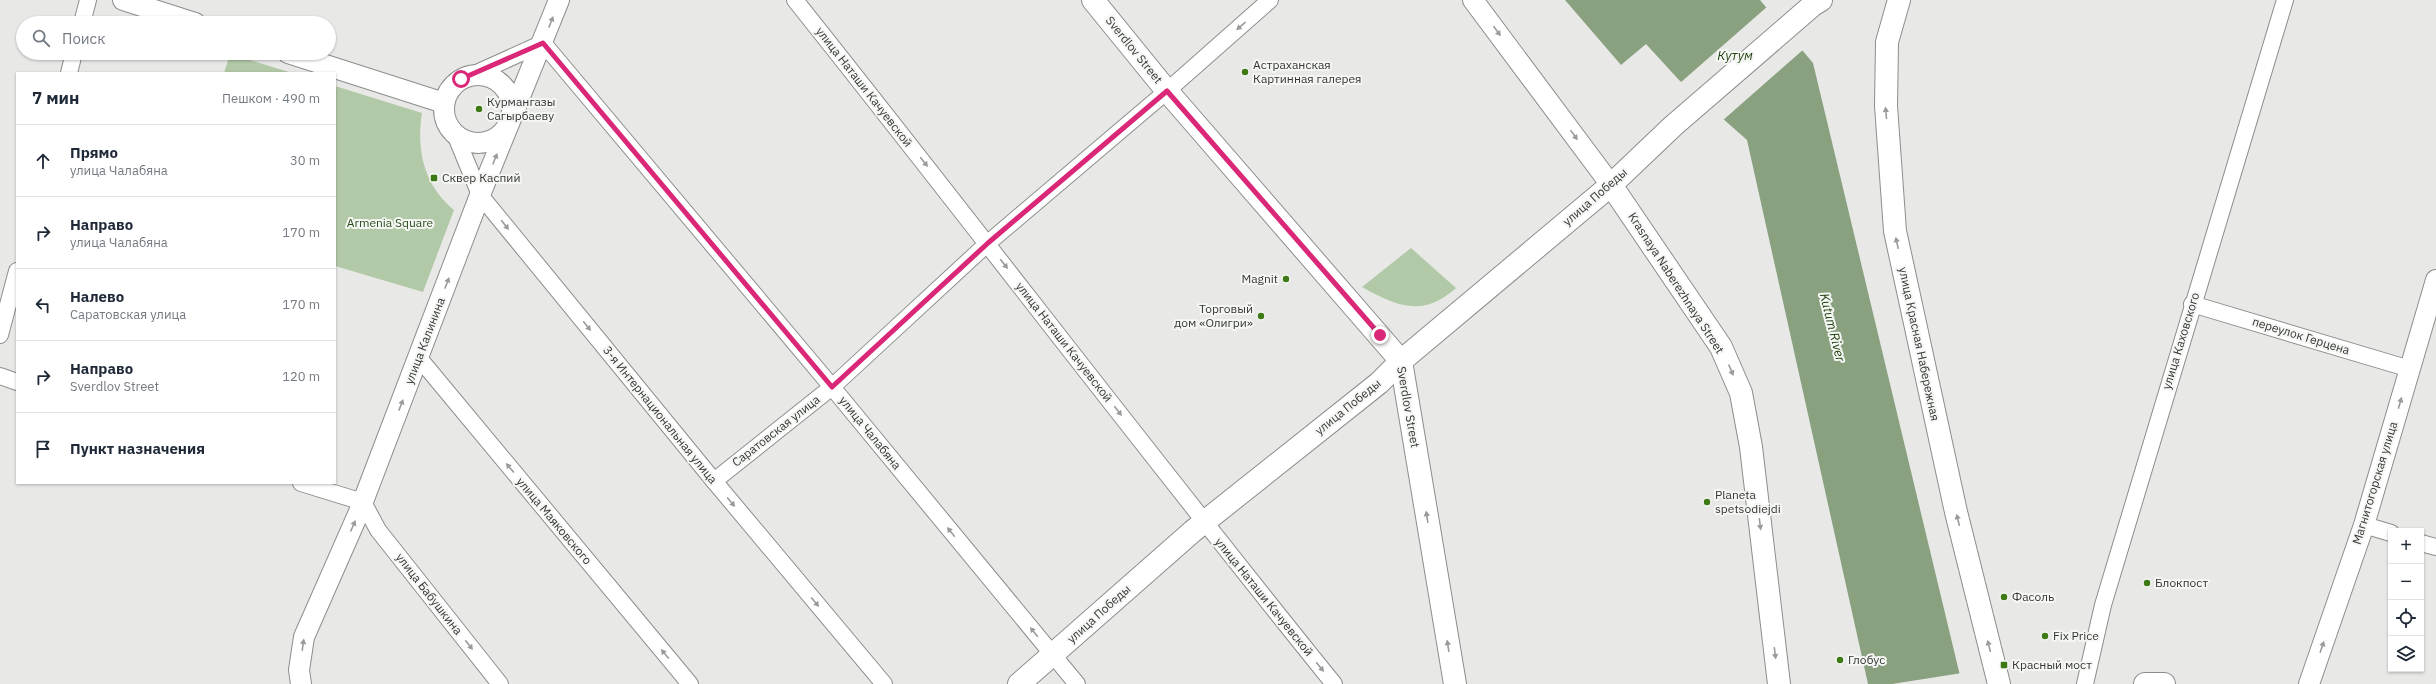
<!DOCTYPE html>
<html lang="ru">
<head>
<meta charset="utf-8">
<style>
  body { margin:0; font-family:"IBM Plex Sans",sans-serif; background:#f2f2f3; color:#1f2937 }
  .controls { position:absolute; right:12px; bottom:12px; display:grid; overflow:hidden; border-radius:0px; box-shadow:0 1px 3px #0004 }
  .controls button { width:36px; height:36px; display:grid; place-items:center; padding:0; border:0; border-bottom:1px solid #e0e1e3; background:#fff; color:#1f2937; font:20px sans-serif }
  .stop { position:absolute; width:12px; height:12px; margin:-9px; border:3px solid #db2777; border-radius:50%; background:#fff }
  .stop.end { background:#db2777; border-color:#fff; box-shadow:0 1px 4px #0008 }
  .list { margin:0; padding:0; list-style:none }
  h2 { display:flex; justify-content:space-between; align-items:center; height:52px; margin:0; padding:0 16px; font-size:17px }
  h2 small { font-size:13px; font-weight:400; color:#747a83 }
  .list li { display:grid; grid-template-columns:26px 1fr auto; gap:12px; align-items:center; box-sizing:border-box; height:72px; padding:0 16px; border-top:1px solid #e0e1e3 }
  .list b { display:block; font-size:15px; white-space:nowrap }
  .list p { margin:0; font-size:13px; white-space:nowrap; color:#747a83 }
  .list em { font-size:13px; font-style:normal; color:#747a83 }
  .icon { flex:none; width:22px; height:22px; fill:none; stroke:currentColor; stroke-width:2; stroke-linecap:round; stroke-linejoin:round }
  .map { position:relative; flex:none; width:2436px; height:684px; overflow:hidden }
  .search { position:absolute; background:#fff; box-shadow:0 1px 3px #0004; left:16px; top:16px; width:320px; height:44px; display:flex; align-items:center; gap:10px; box-sizing:border-box; padding:0 14px; border-radius:22px; color:#747a83; font-size:15px }
  .panel { position:absolute; background:#fff; box-shadow:0 1px 3px #0004; left:16px; top:72px; width:320px; height:412px; border-radius:0px }
  .map>svg:first-child { display:block }
  .green { fill:#b2c9a8 }
  .water { fill:#89a17f }
  .pier { fill:#e8e9e7 }
  .lines { fill:none; stroke-linecap:round; stroke-linejoin:round }
  .minor-casing { stroke:#8c8e8b; stroke-width:18 }
  .tertiary-casing { stroke:#8c8e8b; stroke-width:22 }
  .secondary-casing { stroke:#8c8e8b; stroke-width:24 }
  .minor { stroke:#fff; stroke-width:16 }
  .tertiary { stroke:#fff; stroke-width:20 }
  .secondary { stroke:#fff; stroke-width:22 }
  .oneway { fill:#9a9a9a }
  .route { stroke:#db2777; stroke-width:5 }
  .poi-dot { fill:#3d7914; stroke:#f5f7f4; stroke-width:1.5 }
  .labels { text-anchor:middle; stroke-width:4; stroke-linejoin:round; paint-order:stroke }
  .street-label { font-size:12px; fill:#343534; stroke:#f5f7f4 }
  .poi-label { font-size:12px; fill:#343534; stroke:#f5f7f4; text-anchor:start }
  .park-label { font-size:12px; fill:#2b4b1a; stroke:#f5f7f4 }
  .water-label { font-size:13px; font-style:italic; fill:#1d3d0a; stroke:#f5f7f4 }
</style>
</head>
<body>
<div class="map">
<svg width="2436" height="684" viewBox="0 0 2436 684">
  <rect width="100%" height="100%" fill="#e8e9e7"/>
  <!-- green -->
  <g class="green">
    <polygon points="230,54 292,73 224,73"/>
    <path d="M335 86 422 113C416 150 424 185 454 210L423 292 335 266Z"/>
    <path d="M1411 248 1456 288C1423 318 1396 306 1362 287Z"/>
  </g>
  <!-- water -->
  <polygon class="water" points="1565,0 1760,0 1813,63 1962,684 1868,684 1747,140 1679,80 1646,44 1621,65"/>
  <!-- pier -->
  <g class="pier">
    <polygon points="1768,6 1804,49 1722,121 1680,83"/>
    <polygon points="1962,673 1964,684 1892,684"/>
  </g>
  <g class="lines">
    <!-- minor casing -->
    <g class="minor-casing">
      <g id="minor">
        <path d="M795 0C976 227 1151 458 1334 684"/>
        <polyline points="82,23 88,0"/>
        <polyline points="69,73 74,53"/>
        <polyline points="470,76 543,43 832,387 1077,684"/>
        <polyline points="455,134 480,195 714,481 884,684"/>
        <polyline points="2192,304 2410,369"/>
        <polyline points="0,335 17,271"/>
        <polyline points="419,358 690,684"/>
        <polyline points="0,376 17,382"/>
        <polyline points="714,481 832,387 988,243 1167,91 1270,0"/>
        <polyline points="301,483 363,502 378,530 500,684"/>
        <polyline points="2364,525 2391,533"/>
        <polyline points="2421,543 2436,547"/>
        <polyline points="2085,684 2103,605 2285,0"/>
      </g>
    </g>
    <!-- tertiary casing -->
    <g class="tertiary-casing">
      <g id="tertiary">
        <polyline points="123,0 195,23"/>
        <polyline points="1473,0 1611,185"/>
        <polyline points="288,53 444,103"/>
        <circle cx="478" cy="109" r="34"/>
        <polyline points="301,684 299,670 304,637 359,512 480,195 559,0"/>
        <polyline points="2309,684 2364,525 2436,280"/>
      </g>
    </g>
    <!-- secondary casing -->
    <g class="secondary-casing">
      <g id="secondary">
        <polyline points="1093,0 1167,91 1401,361 1455,684"/>
        <polyline points="1899,0 1887,42 1886,106 1895,231 1956,512 1999,684"/>
        <polyline points="1611,185 1721,347 1741,393 1751,447 1779,684"/>
        <polyline points="1019,684 1193,531 1379,383 1401,361 1611,185 1673,126 1813,5 1821,0"/>
        <polyline points="2145,684 2164,684"/>
      </g>
    </g>
    <!-- minor -->
    <use href="#minor" class="minor"/>
    <!-- tertiary -->
    <use href="#tertiary" class="tertiary"/>
    <!-- secondary -->
    <use href="#secondary" class="secondary"/>
  </g>
  <!-- one-way arrows -->
  <defs><path id="oneway-solid" d="M-6-.8H1V-3.2L6.5 0L1 3.2V.8H-6Z"/></defs>
  <g class="oneway">
    <use href="#oneway-solid" transform="translate(551 22) rotate(-69)"/>
    <use href="#oneway-solid" transform="translate(1241 26) rotate(139)"/>
    <use href="#oneway-solid" transform="translate(1497 31) rotate(54)"/>
    <use href="#oneway-solid" transform="translate(1886 113) rotate(-95)"/>
    <use href="#oneway-solid" transform="translate(1574 135) rotate(54)"/>
    <use href="#oneway-solid" transform="translate(495 159) rotate(-68)"/>
    <use href="#oneway-solid" transform="translate(924 162) rotate(52)"/>
    <use href="#oneway-solid" transform="translate(505 225) rotate(51)"/>
    <use href="#oneway-solid" transform="translate(1897 243) rotate(-102)"/>
    <use href="#oneway-solid" transform="translate(1004 264) rotate(52)"/>
    <use href="#oneway-solid" transform="translate(447 283) rotate(-69)"/>
    <use href="#oneway-solid" transform="translate(587 326) rotate(51)"/>
    <use href="#oneway-solid" transform="translate(1731 370) rotate(67)"/>
    <use href="#oneway-solid" transform="translate(2400 403) rotate(-74)"/>
    <use href="#oneway-solid" transform="translate(401 405) rotate(-69)"/>
    <use href="#oneway-solid" transform="translate(1118 411) rotate(52)"/>
    <use href="#oneway-solid" transform="translate(510 468) rotate(-130)"/>
    <use href="#oneway-solid" transform="translate(731 502) rotate(50)"/>
    <use href="#oneway-solid" transform="translate(1427 517) rotate(-99)"/>
    <use href="#oneway-solid" transform="translate(1958 520) rotate(-104)"/>
    <use href="#oneway-solid" transform="translate(1760 524) rotate(83)"/>
    <use href="#oneway-solid" transform="translate(353 526) rotate(-66)"/>
    <use href="#oneway-solid" transform="translate(951 532) rotate(-129)"/>
    <use href="#oneway-solid" transform="translate(815 602) rotate(50)"/>
    <use href="#oneway-solid" transform="translate(1034 632) rotate(-129)"/>
    <use href="#oneway-solid" transform="translate(303 645) rotate(-82)"/>
    <use href="#oneway-solid" transform="translate(469 645) rotate(52)"/>
    <use href="#oneway-solid" transform="translate(1448 646) rotate(-99)"/>
    <use href="#oneway-solid" transform="translate(1989 646) rotate(-104)"/>
    <use href="#oneway-solid" transform="translate(2322 647) rotate(-71)"/>
    <use href="#oneway-solid" transform="translate(1775 653) rotate(83)"/>
    <use href="#oneway-solid" transform="translate(665 654) rotate(-130)"/>
    <use href="#oneway-solid" transform="translate(1320 667) rotate(51)"/>
  </g>
  <g class="lines">
    <!-- route -->
    <polyline class="route" points="461,79 543,43 832,387 988,243 1167,91 1380,335"/>
  </g>
  <!-- markers -->
  <g class="poi-dot">
    <circle cx="1245" cy="72" r="4"/>
    <circle cx="479" cy="109" r="4"/>
    <rect x="430" y="174" width="8" height="8" rx="2"/>
    <circle cx="1286" cy="279" r="4"/>
    <circle cx="1261" cy="316" r="4"/>
    <circle cx="1707" cy="502" r="4"/>
    <circle cx="2147" cy="583" r="4"/>
    <circle cx="2004" cy="597" r="4"/>
    <circle cx="2045" cy="636" r="4"/>
    <circle cx="1840" cy="660" r="4"/>
    <rect x="2000" y="661" width="8" height="8" rx="2"/>
  </g>
  <g class="labels">
    <!-- street labels -->
    <g class="street-label">
      <text transform="translate(1134 50) rotate(51)" y="4">Sverdlov Street</text>
      <text transform="translate(864 87) rotate(52)" y="4">улица Наташи Качуевской</text>
      <text transform="translate(1595 197) rotate(-41)" y="4">улица Победы</text>
      <text transform="translate(1676 283) rotate(57)" y="4">Krasnaya Naberezhnaya Street</text>
      <text transform="translate(2301 336) rotate(17)" y="4">переулок Герцена</text>
      <text transform="translate(425 341) rotate(-69)" y="4">улица Калинина</text>
      <text transform="translate(2181 341) rotate(-73)" y="4">улица Каховского</text>
      <text transform="translate(1064 342) rotate(52)" y="4">улица Наташи Качуевской</text>
      <text transform="translate(1919 344) rotate(78)" y="4">улица Красная Набережная</text>
      <text transform="translate(1348 407) rotate(-39)" y="4">улица Победы</text>
      <text transform="translate(1408 407) rotate(80)" y="4">Sverdlov Street</text>
      <text transform="translate(660 415) rotate(51)" y="4">3-я Интернациональная улица</text>
      <text transform="translate(776 431) rotate(-38)" y="4">Саратовская улица</text>
      <text transform="translate(870 433) rotate(51)" y="4">улица Чалабяна</text>
      <text transform="translate(2375 483) rotate(-73)" y="4">Магнитогорская улица</text>
      <text transform="translate(554 521) rotate(50)" y="4">улица Маяковского</text>
      <text transform="translate(429 594) rotate(52)" y="4">улица Бабушкина</text>
      <text transform="translate(1264 597) rotate(51)" y="4">улица Наташи Качуевской</text>
      <text transform="translate(1099 614) rotate(-42)" y="4">улица Победы</text>
    </g>
    <!-- poi labels -->
    <g class="poi-label">
      <text x="1253" y="69">Астраханская<tspan x="1253" dy="14">Картинная галерея</tspan></text>
      <text x="487" y="106">Курмангазы<tspan x="487" dy="14">Сагырбаеву</tspan></text>
      <text x="442" y="182">Сквер Каспий</text>
      <text x="1278" y="283" text-anchor="end">Magnit</text>
      <text x="1253" y="313" text-anchor="end">Торговый<tspan x="1253" dy="14">дом «Олигри»</tspan></text>
      <text x="1715" y="499">Planeta<tspan x="1715" dy="14">spetsodiejdi</tspan></text>
      <text x="2155" y="587">Блокпост</text>
      <text x="2012" y="601">Фасоль</text>
      <text x="2053" y="640">Fix Price</text>
      <text x="1848" y="664">Глобус</text>
      <text x="2012" y="669">Красный мост</text>
    </g>
    <!-- park labels -->
    <g class="park-label">
      <text x="390" y="227">Armenia Square</text>
    </g>
    <!-- water labels -->
    <g class="water-label">
      <text x="1735" y="60">Кутум</text>
      <text transform="translate(1833 327) rotate(76)" y="5">Kutum River</text>
    </g>
  </g>
</svg>
<div class="controls">
<button>+</button>
<button>−</button>
<button><svg class="icon" aria-label="locate" viewBox="0 0 24 24"><circle cx="12" cy="12" r="6"/><path d="M12 2v4M12 18v4M2 12h4M18 12h4"/></svg></button>
<button><svg class="icon" aria-label="layers" viewBox="0 0 24 24"><path d="M12 4l9 5-9 5-9-5zM3 14l9 5 9-5"/></svg></button>
</div>
<div class="stop" style="left:461px;top:79px"></div>
<div class="stop end" style="left:1380px;top:335px"></div>
<div class="search"><svg class="icon" aria-label="search" viewBox="0 0 24 24"><circle cx="10" cy="10" r="6"/><path d="M15 15l6 6"/></svg>Поиск</div>
<section class="panel">
<h2>7 мин<small>Пешком · 490 m</small></h2>
<ul class="list">
<li><svg class="icon" aria-label="ahead" viewBox="0 0 24 24"><path d="M12 20V5M6 11l6-6 6 6"/></svg><div><b>Прямо</b><p>улица Чалабяна</p></div><em>30 m</em></li>
<li><svg class="icon" aria-label="right" viewBox="0 0 24 24"><path d="M7 20v-9h11M14 6l5 5-5 5"/></svg><div><b>Направо</b><p>улица Чалабяна</p></div><em>170 m</em></li>
<li><svg class="icon" aria-label="left" viewBox="0 0 24 24"><path d="M17 20v-9H6M10 6l-5 5 5 5"/></svg><div><b>Налево</b><p>Саратовская улица</p></div><em>170 m</em></li>
<li><svg class="icon" aria-label="right" viewBox="0 0 24 24"><path d="M7 20v-9h11M14 6l5 5-5 5"/></svg><div><b>Направо</b><p>Sverdlov Street</p></div><em>120 m</em></li>
<li><svg class="icon" aria-label="arrive" viewBox="0 0 24 24"><path d="M6 21V4h12l-3 4 3 4H6"/></svg><div><b>Пункт назначения</b></div></li>
</ul>
</section>
</div>
</body>
</html>
